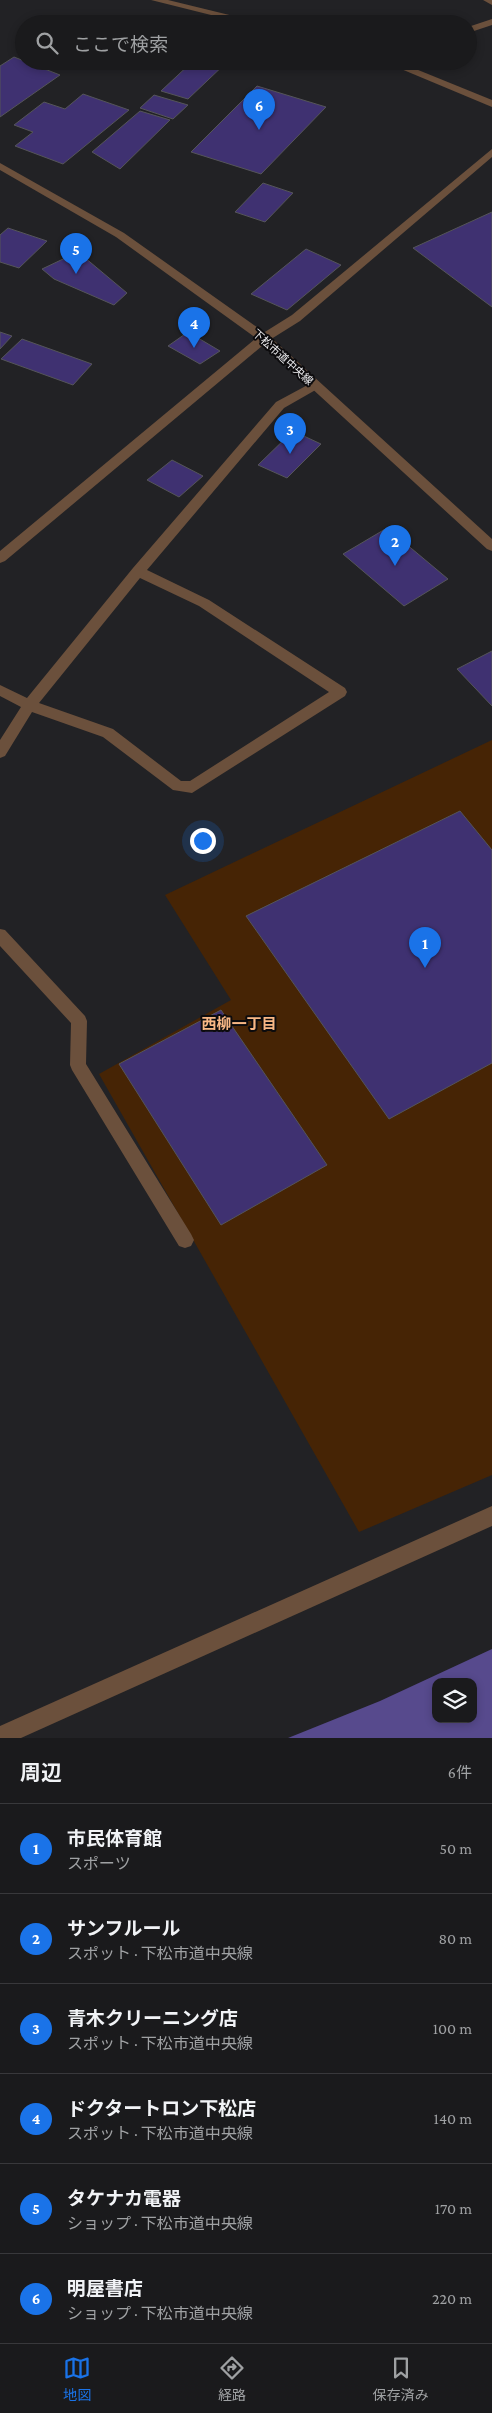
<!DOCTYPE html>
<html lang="ja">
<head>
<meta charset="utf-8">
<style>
  body { margin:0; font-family:"Crimson Pro","Noto Sans JP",serif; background:#232325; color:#f1f3f6 }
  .controls { position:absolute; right:15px; bottom:15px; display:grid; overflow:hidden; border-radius:10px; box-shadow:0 2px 8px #0003 }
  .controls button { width:45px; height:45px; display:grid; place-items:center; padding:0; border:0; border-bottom:1px solid #38383b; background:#1a1a1c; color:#f1f3f6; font:25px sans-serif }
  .you { position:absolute; left:202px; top:840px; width:18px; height:18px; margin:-12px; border:4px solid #fff; border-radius:50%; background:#1a73e8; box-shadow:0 0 0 8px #1a73e833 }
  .badge { display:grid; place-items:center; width:32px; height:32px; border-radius:50%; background:#1a73e8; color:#fff; font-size:16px; font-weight:700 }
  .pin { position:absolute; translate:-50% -41px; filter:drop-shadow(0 1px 2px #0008) }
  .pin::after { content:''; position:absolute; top:26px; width:18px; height:15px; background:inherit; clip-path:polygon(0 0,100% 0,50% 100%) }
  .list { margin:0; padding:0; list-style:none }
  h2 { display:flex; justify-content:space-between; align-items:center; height:65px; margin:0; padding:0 20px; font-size:21px }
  h2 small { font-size:16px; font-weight:400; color:#9fa1a3 }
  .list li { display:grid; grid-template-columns:32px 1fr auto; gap:15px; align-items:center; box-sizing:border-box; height:90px; padding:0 20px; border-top:1px solid #38383b }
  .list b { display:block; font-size:19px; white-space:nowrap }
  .list p { margin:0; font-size:16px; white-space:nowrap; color:#9fa1a3 }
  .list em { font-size:16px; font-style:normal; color:#9fa1a3 }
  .icon { flex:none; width:28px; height:28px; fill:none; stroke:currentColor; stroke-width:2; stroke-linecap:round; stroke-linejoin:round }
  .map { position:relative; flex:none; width:492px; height:1738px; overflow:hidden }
  .search { position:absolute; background:#1a1a1c; box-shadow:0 2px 8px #0003; left:15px; right:15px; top:15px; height:55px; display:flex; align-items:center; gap:12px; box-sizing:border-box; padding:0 18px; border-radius:28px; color:#9fa1a3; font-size:19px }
  .sheet { height:605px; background:#1a1a1c }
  nav { display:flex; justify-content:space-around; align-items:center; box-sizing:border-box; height:70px; border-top:1px solid #38383b; background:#1a1a1c; font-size:14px; color:#9fa1a3 }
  nav a { display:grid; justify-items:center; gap:2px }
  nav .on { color:#1a73e8 }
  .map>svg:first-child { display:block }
  .green { fill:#462405 }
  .water { fill:#574a8d; fill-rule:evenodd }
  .building { fill:#3f3171; stroke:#555559 }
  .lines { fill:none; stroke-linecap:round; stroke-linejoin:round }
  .service { fill:#6b503c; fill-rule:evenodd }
  .minor { fill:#6b503c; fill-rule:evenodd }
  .tertiary { fill:#6b503c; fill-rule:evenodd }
  .labels { text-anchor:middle; stroke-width:4; stroke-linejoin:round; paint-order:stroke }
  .far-street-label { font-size:11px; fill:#f0f0f3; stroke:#0c0b0d }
  .neighbourhood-label { font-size:15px; font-weight:bold; fill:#f8b785; stroke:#0c0b0d }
</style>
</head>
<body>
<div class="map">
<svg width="492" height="1738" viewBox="0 0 492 1738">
  <rect width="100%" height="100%" fill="#222225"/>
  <!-- green -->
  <polygon class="green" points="492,740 492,1475 359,1532 99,1074 231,1000 165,895"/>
  <!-- water -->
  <path class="water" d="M492 1649V1738H288L380 1701ZM436 1682H473V1719H436Z"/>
  <!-- building -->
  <g class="building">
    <polygon points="14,57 60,75 0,117 0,66"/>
    <polygon points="193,61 228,61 188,99 161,91"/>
    <polygon points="257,86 326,107 261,174 191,152"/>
    <polygon points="83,94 129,110 63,164 15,146 33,132 14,125 44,102 65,109"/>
    <polygon points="154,95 188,105 173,119 140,108"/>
    <polygon points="140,111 170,120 120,169 92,152"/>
    <polygon points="263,183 293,193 265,222 235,212"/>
    <polygon points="492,212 492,307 413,248"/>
    <polygon points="8,228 47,241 19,268 0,262 0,235"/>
    <polygon points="306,249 341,265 287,310 251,294"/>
    <polygon points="78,252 127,293 114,305 54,279 42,269"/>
    <polygon points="0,332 12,336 0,349"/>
    <polygon points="188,332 220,351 200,364 168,346"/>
    <polygon points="22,339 92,364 73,385 1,359"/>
    <polygon points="293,431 321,444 287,478 258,465"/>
    <polygon points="172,460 203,476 179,497 147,480"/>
    <polygon points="387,528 448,579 404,606 343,554"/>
    <polygon points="492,651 492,706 457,669"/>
    <polygon points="460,811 492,850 492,1063 389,1119 246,916"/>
    <polygon points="221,1010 327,1165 221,1225 119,1064"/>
  </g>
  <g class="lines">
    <!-- service -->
    <polygon class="service" points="483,0 492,0 492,5"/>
    <!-- minor -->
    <g class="minor">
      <polygon points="151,0 168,0 266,24 247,24"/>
      <polygon points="492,19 492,25 468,33 468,27"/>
      <polygon points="382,61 396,61 492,100 492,107"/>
      <polygon points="492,149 492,157 300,321 268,341 5,561 0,563 0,551 260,335 292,315"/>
      <path d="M315 381 319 382V388L284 408 147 570 209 600 345 688 347 692 345 696 192 793 173 790 103 737 32 712 5 756 0 758V740L21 707 0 696V685L27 698 133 568 276 402ZM140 578 199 606 329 692 190 781H181L113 729 39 703Z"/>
      <polygon points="0,929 5,930 85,1016 87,1021 86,1064 191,1234 194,1240 191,1246 185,1248 179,1246 72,1070 70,1065 71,1023 0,946"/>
      <polygon points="492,1506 492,1526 21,1738 0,1738 0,1726"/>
    </g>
    <!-- tertiary -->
    <polygon class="tertiary" points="0,163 124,233 268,335 492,539 492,551 487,549 260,341 116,237 0,170"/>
  </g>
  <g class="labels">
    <!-- far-street labels -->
    <g class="far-street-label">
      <text transform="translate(283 357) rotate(42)" y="4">下松市道中央線</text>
    </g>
    <!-- neighbourhood labels -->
    <g class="neighbourhood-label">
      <text x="239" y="1029">西柳一丁目</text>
    </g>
  </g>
</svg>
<div class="controls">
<button><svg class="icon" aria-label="layers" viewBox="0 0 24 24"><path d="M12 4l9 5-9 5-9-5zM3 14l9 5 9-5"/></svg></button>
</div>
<div class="you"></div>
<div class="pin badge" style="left:425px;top:968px">1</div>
<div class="pin badge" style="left:395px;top:566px">2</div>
<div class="pin badge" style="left:290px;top:454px">3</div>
<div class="pin badge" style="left:194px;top:348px">4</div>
<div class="pin badge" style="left:76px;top:274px">5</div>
<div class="pin badge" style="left:259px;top:130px">6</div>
<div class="search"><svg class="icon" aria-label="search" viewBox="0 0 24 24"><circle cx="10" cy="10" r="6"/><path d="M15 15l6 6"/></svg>ここで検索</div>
</div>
<section class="sheet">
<h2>周辺<small>6件</small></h2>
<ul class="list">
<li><span class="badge">1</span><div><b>市民体育館</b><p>スポーツ</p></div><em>50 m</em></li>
<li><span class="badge">2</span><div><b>サンフルール</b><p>スポット · 下松市道中央線</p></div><em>80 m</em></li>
<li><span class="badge">3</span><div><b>青木クリーニング店</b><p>スポット · 下松市道中央線</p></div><em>100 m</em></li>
<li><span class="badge">4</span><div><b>ドクタートロン下松店</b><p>スポット · 下松市道中央線</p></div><em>140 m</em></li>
<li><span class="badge">5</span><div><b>タケナカ電器</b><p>ショップ · 下松市道中央線</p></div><em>170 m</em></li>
<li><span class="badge">6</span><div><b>明屋書店</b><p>ショップ · 下松市道中央線</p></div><em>220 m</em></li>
</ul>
</section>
<nav>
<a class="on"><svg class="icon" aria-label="map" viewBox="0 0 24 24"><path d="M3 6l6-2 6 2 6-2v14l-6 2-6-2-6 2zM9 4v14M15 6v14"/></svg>地図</a>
<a><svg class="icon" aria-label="directions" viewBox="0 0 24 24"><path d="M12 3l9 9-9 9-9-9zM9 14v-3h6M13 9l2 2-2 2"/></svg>経路</a>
<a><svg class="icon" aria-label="saved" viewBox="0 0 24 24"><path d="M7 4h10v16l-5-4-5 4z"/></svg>保存済み</a>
</nav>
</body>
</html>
